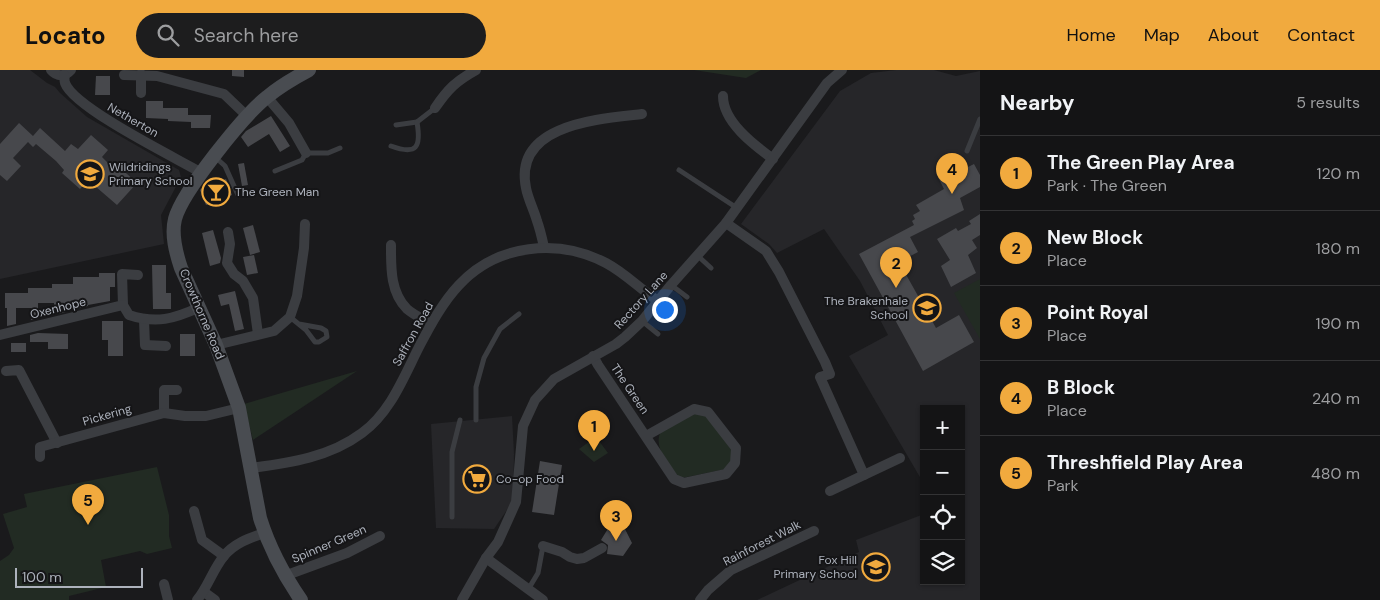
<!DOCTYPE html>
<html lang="en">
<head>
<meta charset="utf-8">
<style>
  body { margin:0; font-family:"DM Sans",sans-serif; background:#1d1d1e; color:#f1f3f6 }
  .controls { position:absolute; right:15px; bottom:15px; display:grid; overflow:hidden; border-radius:0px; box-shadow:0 1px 4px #0004 }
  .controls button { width:45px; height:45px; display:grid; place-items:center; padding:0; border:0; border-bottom:1px solid #333334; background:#141415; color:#f1f3f6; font:25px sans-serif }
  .scale { position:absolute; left:15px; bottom:12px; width:128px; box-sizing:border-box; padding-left:5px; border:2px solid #adb2bc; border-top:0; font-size:14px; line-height:18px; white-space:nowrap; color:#adb2bc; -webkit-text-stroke:4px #151517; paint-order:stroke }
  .you { position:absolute; left:664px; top:239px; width:18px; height:18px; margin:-12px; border:4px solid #fff; border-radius:50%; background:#1a73e8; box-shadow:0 0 0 8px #1a73e833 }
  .badge { display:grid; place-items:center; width:32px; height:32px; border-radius:50%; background:#f1aa3e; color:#111; font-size:16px; font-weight:700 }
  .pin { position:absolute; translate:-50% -41px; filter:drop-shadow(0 1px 2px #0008) }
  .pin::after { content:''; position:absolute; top:26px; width:18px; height:15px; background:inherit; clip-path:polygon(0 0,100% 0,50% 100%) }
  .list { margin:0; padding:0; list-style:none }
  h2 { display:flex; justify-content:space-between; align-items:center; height:65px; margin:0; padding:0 20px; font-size:21px }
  h2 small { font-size:16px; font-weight:400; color:#9d9ea0 }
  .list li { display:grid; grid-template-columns:32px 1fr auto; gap:15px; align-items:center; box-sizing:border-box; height:75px; padding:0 20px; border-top:1px solid #333334 }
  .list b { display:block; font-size:19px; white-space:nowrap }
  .list p { margin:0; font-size:16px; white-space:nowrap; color:#9d9ea0 }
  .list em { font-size:16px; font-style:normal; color:#9d9ea0 }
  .icon { flex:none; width:28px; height:28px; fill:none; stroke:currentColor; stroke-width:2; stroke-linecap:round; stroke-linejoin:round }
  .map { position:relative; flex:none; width:980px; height:530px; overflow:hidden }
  header { display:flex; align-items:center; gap:30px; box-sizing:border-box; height:70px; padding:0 25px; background:#f1aa3e; color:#111 }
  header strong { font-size:24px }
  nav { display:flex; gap:28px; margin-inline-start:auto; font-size:18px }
  .search { width:350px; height:45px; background:#1d1d1e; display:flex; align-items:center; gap:12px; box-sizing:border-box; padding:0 18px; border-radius:28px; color:#9d9ea0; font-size:19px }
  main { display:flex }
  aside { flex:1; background:#141415 }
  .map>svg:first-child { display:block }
  .built { fill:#262629 }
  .green { fill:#222b23 }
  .building { fill:#47484c }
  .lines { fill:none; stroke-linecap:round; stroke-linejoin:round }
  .lane { stroke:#3b3d41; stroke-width:5 }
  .street { stroke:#3b3d41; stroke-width:10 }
  .secondary { stroke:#494c51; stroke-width:14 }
  .labels { text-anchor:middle; stroke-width:4; stroke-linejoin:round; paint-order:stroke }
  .street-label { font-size:12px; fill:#adb2bc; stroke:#151517 }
  .poi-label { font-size:12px; fill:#adb2bc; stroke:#151517; text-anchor:start }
</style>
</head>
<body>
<header>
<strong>Locato</strong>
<div class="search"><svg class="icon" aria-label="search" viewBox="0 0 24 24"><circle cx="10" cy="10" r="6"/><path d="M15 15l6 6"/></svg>Search here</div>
<nav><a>Home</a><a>Map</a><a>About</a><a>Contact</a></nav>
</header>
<main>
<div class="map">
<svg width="980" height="530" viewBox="0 0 980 530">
  <rect width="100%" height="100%" fill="#1a1a1c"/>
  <!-- built -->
  <g class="built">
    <polygon points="0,0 30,0 47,13 55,17 60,23 87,47 179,100 181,107 161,145 164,174 0,209"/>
    <polygon points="896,0 934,0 956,6 980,1 980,530 757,530 859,482 856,470 924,444 924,511 961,511 961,339 924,339 924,414 849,286 888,265 860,211 824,159 777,183 769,174 741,154 840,21 871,3"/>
    <polygon points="512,346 514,384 513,431 494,459 436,458 431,354"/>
  </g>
  <!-- green -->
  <g class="green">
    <polygon points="694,0 761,0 746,8"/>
    <polygon points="980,209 980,269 954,223"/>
    <polygon points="357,301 253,370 244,334"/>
    <path d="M704 342 732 376 734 392 726 399 682 408 678 406C669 393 654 379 660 363L690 344Z"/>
    <polygon points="596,367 608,383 594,392 579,379"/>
    <polygon points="157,397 169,445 169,466 172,478 147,484 140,481 101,490 106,517 69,526 69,530 0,530 0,491 9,485 14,478 3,444 27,437 24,424"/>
  </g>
  <!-- building -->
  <g class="building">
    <polygon points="232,0 244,0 244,7 232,6"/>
    <polygon points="96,6 110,6 110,25 95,25"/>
    <polygon points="146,31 163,31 163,38 188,38 188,45 211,45 210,58 191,58 191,52 168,51 168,49 146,48"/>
    <polygon points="271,46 290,76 280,82 269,64 248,77 241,67 246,61"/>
    <polygon points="19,53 33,66 40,58 65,81 71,74 78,79 91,65 108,80 102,87 113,98 116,94 137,113 117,135 88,110 80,119 62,103 64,100 56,91 36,74 33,77 28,72 13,88 21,96 7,111 0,105 0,74"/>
    <polygon points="963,89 968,97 974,94 980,105 980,117 960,128 964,140 910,167 918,182 899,192 936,258 959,245 974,272 923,301 859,184 914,155 912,151 915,149 913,145 920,141 916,135 944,119 936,103"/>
    <polygon points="244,93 248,115 242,116 238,94"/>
    <polygon points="226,109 232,125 206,135 200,120 202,118"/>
    <polygon points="980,144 980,165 972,170 977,178 968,185 976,203 951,217 941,196 950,190 937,169 956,158 958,161 971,154 969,151"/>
    <polygon points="253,155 260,182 250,185 243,158"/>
    <polygon points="213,160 221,188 220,193 210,196 202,163"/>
    <polygon points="254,185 258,203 247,205 243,187"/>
    <polygon points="152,195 166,195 166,223 171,223 171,239 153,239"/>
    <polygon points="99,203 115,203 115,217 110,217 110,231 88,235 88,236 76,239 66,239 66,242 58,244 54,244 54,233 38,233 38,249 31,250 31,238 16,238 16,254 7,256 7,238 5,238 5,223 28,223 28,218 52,218 52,214 73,214 73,207 99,207"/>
    <polygon points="235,221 244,259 235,261 229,234 221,236 218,225"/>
    <polygon points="102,251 123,251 123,286 108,286 108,270 102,270"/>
    <polygon points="38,263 68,264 68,279 48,279 48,272 30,272 30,265"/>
    <rect x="180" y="264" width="15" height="22"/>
    <rect x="11" y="273" width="15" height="9"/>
    <polygon points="540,391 562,395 554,445 532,442"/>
    <polygon points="609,457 625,459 632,473 623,486 607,484 608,475 601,470"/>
  </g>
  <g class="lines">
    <!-- lane -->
    <g class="lane">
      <polyline points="396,55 417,52 435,38"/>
      <path d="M391 76C418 86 421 76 417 52"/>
      <polyline points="967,81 980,49"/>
      <polyline points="215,87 225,96 238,125"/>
      <polyline points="679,100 737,138"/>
      <polyline points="275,101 302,90 306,83 328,83 340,78"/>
      <polyline points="698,186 711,198"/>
      <polyline points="671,215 687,227"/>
      <polyline points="659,231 674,247"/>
      <polyline points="290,247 306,260 315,272 319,272 327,267 326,261 321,258 299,254"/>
      <polyline points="642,251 658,264"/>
      <polyline points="476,350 476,317 484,288 500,259 519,244"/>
      <polyline points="452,447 452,382 460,350"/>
      <polyline points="529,518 538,503 543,476"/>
    </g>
    <!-- street -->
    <g class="street">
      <path d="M51 0C57 7 65 7 71 0"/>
      <path d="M64 5C65 8 64 10 65 13 74 38 176 88 202 103"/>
      <polyline points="124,5 157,6 224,24 247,46"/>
      <polyline points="141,23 141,4"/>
      <path d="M723 26C723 52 754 75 773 89"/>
      <polyline points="267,27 289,53 306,83"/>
      <path d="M435 38C448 19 456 11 476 0"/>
      <polyline points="726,153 766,181 779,202 825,292 830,304 820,307 864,405"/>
      <polyline points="228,162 230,174 227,193 234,204 243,211 253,228 258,264"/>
      <path d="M391 175C391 197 390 222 407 239 414 245 423 249 431 254"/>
      <path d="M544 177C542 168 540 159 537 151 534 140 528 129 526 118 513 54 599 49 642 44"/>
      <polyline points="123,235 122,204 138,205"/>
      <polyline points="144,250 145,275 166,276"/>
      <path d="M0 265 123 235 129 245C156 254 174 249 200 237"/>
      <polyline points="216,275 274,261 290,247 297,226 304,178 305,154"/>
      <polyline points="593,286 598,295 674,409 684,413 726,404 735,393 736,378 708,342 694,339 646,366"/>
      <polyline points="6,301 19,300 57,373"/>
      <polyline points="164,343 164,320 177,320"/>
      <polyline points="40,387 40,377 164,343 185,346 206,346 239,338"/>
      <path d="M251 398C290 393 330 387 362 363 391 342 404 306 420 275 431 254 443 232 459 215 497 174 558 168 606 193 625 203 640 219 658 231"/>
      <polyline points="830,421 900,388"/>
      <polyline points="194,441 202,470 224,486"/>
      <polyline points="543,476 562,482 570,487 577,489 584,488 602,478"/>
      <polyline points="486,488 543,530"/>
      <polyline points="287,505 347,483 380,466"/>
      <polyline points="164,514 168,530"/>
      <polyline points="204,522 215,530"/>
      <path d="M197 530C208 517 213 499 224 486 234 473 250 468 264 463"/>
      <polyline points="462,530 486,488 498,472 516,432 523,356 535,330 554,309 616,274 625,267 642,251 671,215 726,153 827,13 842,0"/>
      <polyline points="700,530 708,520 731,500 814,461"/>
    </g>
    <!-- secondary -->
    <path class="secondary" d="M301 530C284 505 269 477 260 448L239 338 216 275 181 198C176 183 171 165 175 149 182 122 244 45 267 27 280 16 294 8 309 0"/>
  </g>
  <!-- icons -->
  <defs>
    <g id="school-ring" transform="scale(1.4375)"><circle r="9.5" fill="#151517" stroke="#f1aa3e" stroke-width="1.5"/><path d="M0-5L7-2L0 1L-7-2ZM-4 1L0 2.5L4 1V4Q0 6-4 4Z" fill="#f1aa3e"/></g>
    <g id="bar-ring" transform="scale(1.4375)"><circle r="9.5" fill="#151517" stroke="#f1aa3e" stroke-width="1.5"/><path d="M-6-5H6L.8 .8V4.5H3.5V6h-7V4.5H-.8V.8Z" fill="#f1aa3e"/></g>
    <g id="supermarket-ring" transform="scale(1.4375)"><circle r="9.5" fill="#151517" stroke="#f1aa3e" stroke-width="1.5"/><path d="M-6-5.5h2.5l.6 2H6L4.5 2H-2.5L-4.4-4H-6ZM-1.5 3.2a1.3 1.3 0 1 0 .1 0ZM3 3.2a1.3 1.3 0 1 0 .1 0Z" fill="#f1aa3e"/></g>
  </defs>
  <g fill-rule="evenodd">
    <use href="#school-ring" x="90" y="104"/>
    <use href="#bar-ring" x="216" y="122"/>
    <use href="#school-ring" x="927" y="238"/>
    <use href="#supermarket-ring" x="477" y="409"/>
    <use href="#school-ring" x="876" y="497"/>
  </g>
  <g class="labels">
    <!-- street labels -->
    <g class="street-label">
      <text transform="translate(133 50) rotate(30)" y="4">Netherton</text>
      <text transform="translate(641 230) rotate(-48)" y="4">Rectory Lane</text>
      <text transform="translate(58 238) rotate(-14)" y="4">Oxenhope</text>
      <text transform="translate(202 244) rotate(67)" y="4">Crowthorne Road</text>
      <text transform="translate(413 264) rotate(-61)" y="4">Saffron Road</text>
      <text transform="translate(630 319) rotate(56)" y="4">The Green</text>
      <text transform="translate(107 345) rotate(-16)" y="4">Pickering</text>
      <text transform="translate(762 473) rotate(-27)" y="4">Rainforest Walk</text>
      <text transform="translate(329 474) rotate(-23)" y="4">Spinner Green</text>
    </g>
    <!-- poi labels -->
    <g class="poi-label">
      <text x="109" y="101">Wildridings<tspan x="109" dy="14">Primary School</tspan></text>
      <text x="235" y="126">The Green Man</text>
      <text x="908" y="235" text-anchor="end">The Brakenhale<tspan x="908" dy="14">School</tspan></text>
      <text x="496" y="413">Co-op Food</text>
      <text x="857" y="494" text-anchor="end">Fox Hill<tspan x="857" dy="14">Primary School</tspan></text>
    </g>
  </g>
</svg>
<div class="controls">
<button>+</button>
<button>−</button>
<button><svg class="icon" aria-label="locate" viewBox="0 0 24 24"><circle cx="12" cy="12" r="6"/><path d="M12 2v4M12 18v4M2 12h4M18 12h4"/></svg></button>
<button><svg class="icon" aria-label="layers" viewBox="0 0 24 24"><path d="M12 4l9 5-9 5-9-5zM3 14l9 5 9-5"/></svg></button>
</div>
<div class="scale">100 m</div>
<div class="you"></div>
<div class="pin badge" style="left:594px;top:381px">1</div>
<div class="pin badge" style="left:896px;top:218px">2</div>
<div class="pin badge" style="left:616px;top:471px">3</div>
<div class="pin badge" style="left:952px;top:124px">4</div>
<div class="pin badge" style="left:88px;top:455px">5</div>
</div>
<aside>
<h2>Nearby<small>5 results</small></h2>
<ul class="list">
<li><span class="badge">1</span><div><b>The Green Play Area</b><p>Park · The Green</p></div><em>120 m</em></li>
<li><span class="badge">2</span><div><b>New Block</b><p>Place</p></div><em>180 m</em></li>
<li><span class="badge">3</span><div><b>Point Royal</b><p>Place</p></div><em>190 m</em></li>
<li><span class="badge">4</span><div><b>B Block</b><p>Place</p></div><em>240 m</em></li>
<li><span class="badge">5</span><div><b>Threshfield Play Area</b><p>Park</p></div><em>480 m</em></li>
</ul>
</aside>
</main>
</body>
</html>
